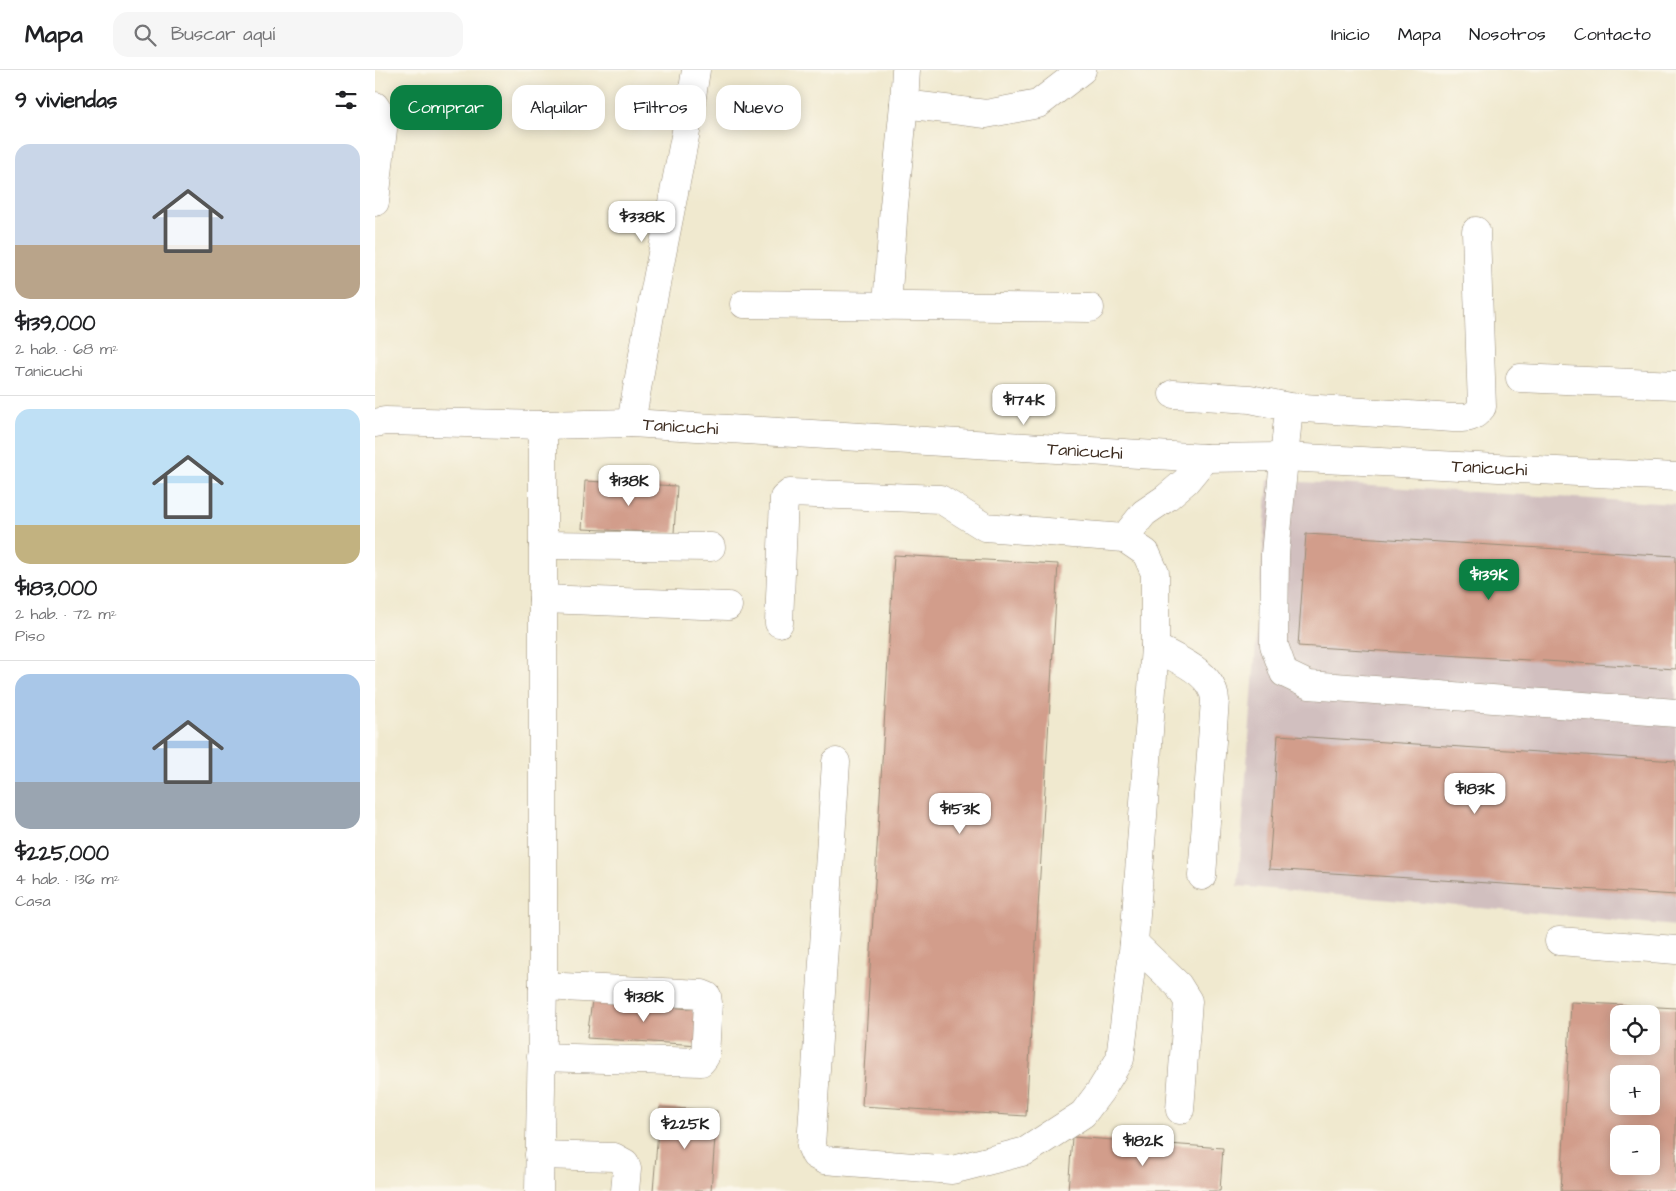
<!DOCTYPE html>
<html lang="es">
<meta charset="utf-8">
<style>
body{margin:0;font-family:"Architects Daughter",sans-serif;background:#f6f6f6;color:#202124;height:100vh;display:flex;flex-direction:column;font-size:19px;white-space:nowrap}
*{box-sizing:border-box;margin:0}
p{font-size:16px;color:#757577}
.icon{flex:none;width:28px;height:28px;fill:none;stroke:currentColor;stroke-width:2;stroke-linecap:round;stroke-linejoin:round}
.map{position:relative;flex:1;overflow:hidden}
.sheet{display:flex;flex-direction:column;background:#fff;width:375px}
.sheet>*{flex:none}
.banner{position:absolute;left:15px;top:15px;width:475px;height:45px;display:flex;gap:10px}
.fabs{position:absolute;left:1235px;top:935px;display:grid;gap:10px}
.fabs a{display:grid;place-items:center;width:50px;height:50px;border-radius:10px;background:#fff;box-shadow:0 2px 12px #0003;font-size:25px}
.price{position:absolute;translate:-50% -42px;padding:0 11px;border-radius:10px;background:#fff;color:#222;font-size:16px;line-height:32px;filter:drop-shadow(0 1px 2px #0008)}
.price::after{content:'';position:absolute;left:50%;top:30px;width:15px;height:11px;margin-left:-8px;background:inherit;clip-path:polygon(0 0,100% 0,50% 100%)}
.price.current{background:#0b8043;color:#fff}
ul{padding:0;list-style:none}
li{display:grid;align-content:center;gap:10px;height:265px;padding:0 15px}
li+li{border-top:1px solid #e0e0e0}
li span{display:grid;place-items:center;height:155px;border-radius:15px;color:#555}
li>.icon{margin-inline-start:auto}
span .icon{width:90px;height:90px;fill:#fffc;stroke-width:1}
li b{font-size:21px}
h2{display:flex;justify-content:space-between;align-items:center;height:60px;padding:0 15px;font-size:21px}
.pill{padding:0 18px;border-radius:15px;background:#fff;box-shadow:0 2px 12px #0003;font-size:18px;line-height:45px}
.pill.current{background:#0b8043;color:#fff}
header{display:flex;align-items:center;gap:30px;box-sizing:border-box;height:70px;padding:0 25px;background:#fff;border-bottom:1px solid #e0e0e0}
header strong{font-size:24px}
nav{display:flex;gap:28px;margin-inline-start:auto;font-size:18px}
.search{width:350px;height:45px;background:#f6f6f6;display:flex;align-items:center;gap:12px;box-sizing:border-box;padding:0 18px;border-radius:15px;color:#757577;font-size:19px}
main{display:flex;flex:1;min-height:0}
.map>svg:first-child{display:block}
.industrial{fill:#d1bfbf}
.building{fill:#d29d8b;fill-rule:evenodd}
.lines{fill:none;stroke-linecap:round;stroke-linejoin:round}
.minor-casing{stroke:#968a76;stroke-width:29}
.minor{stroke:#fff;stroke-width:28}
.labels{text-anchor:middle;stroke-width:4;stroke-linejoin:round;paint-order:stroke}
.street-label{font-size:18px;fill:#3b2a1e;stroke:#fbf7ec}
</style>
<header>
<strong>Mapa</strong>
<div class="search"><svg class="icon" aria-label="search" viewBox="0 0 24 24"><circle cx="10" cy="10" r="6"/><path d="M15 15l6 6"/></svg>Buscar aquí</div>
<nav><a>Inicio</a><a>Mapa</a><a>Nosotros</a><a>Contacto</a></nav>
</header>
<main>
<section class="sheet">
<h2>9 viviendas<svg class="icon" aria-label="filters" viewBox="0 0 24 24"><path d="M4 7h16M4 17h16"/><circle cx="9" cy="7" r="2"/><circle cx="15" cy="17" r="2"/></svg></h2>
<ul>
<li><span style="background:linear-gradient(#c9d6e8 65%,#b9a48a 0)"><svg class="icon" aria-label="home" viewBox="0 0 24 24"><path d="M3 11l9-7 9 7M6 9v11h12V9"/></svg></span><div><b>$139,000</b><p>2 hab. · 68 m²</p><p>Tanicuchi</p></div></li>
<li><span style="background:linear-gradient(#bfe0f5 75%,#c2b280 0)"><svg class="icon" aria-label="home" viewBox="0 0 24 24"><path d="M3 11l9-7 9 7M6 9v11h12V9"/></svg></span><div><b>$183,000</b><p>2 hab. · 72 m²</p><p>Piso</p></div></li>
<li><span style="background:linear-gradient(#a9c7e8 70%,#9aa5b1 0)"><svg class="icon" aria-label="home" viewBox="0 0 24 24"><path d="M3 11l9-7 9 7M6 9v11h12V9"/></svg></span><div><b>$225,000</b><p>4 hab. · 136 m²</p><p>Casa</p></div></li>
</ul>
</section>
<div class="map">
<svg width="1301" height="1121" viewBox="0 0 1301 1121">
<rect width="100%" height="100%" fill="#fbf7ec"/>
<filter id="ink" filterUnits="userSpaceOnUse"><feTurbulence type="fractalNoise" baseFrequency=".02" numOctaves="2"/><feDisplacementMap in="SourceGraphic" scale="10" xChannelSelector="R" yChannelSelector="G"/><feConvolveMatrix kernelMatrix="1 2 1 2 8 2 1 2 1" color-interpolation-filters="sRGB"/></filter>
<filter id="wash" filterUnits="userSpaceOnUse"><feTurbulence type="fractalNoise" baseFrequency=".0096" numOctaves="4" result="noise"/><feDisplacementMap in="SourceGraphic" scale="20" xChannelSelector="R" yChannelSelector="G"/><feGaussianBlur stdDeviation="1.12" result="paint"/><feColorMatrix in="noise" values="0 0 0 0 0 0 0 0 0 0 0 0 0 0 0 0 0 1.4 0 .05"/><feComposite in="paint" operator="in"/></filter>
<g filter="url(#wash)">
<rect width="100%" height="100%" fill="#f0e9cf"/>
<!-- industrial -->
<path class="industrial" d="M 893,410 L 1301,434 L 1301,856 L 863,816 Z"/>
<g id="blocks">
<!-- building -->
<path class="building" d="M 210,411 L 302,416 L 299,463 L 207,459 Z
M 931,464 L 1301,486 L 1301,599 L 923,576 Z
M 519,485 L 683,494 L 651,1046 L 487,1036 Z
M 903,665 L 1301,691 L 1301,825 L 894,799 Z
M 217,930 L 326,940 L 324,975 L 212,968 Z
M 1196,932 L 1301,938 L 1301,1121 L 1186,1121 ZM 1244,944 L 1276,944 L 1276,976 L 1244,976 ZM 1244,1004 L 1276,1004 L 1276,1036 L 1244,1036 ZM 1244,1064 L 1276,1064 L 1276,1096 L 1244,1096 Z
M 285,1037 L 342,1041 L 336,1121 L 278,1121 Z
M 697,1067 L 848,1078 L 845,1121 L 693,1121 Z"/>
</g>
</g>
<g filter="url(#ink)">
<use href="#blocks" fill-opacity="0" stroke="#968a76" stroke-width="1"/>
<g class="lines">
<defs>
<g id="minor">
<path d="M 529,34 L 611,44 L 663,34 L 707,0"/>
<path d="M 0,36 L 9,50 L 0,132"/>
<path d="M 369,234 L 715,238"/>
<path d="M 512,236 L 519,136 L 529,34 L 531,0"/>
<path d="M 1145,308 L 1301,315"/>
<path d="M 798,324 L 875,329 L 914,337 L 900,484 L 899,575 L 909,603 L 934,615 L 1301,643"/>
<path d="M 914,337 L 1078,348 C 1092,348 1098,349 1107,337 L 1101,161"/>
<path id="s1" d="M 0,353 L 10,351 L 168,355 L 256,353 L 830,388 L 909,387 L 1301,407"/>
<path d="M 256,353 L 275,245 L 314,46 L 321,0"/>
<path d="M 749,468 L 769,443 L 791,428 L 811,411 L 830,388"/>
<path d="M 168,475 L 336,477"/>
<path d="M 168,529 L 353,536"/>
<path d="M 404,553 L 409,428 L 415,423 L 565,429 L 610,457 L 749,468 L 771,483 L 780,503 L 780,577 L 759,873 L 745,989 L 726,1020 L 708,1044 L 651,1081 L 577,1100 L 449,1090 L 440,1085 L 436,1076 L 461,692"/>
<path d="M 780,577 C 802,590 838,602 840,630 L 827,806"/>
<path d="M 1184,871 L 1301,880"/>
<path d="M 759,873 L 803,915 L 813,931 L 805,1040"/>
<path d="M 166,987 L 326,992 L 330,987 L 333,933 L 332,926 L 327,924 L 168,916"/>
<path d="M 164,1085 L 239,1087 L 250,1093 L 252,1099 L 250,1121"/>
<path d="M 164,1121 L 168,916 L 168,355"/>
</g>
</defs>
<!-- minor casing -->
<use href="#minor" class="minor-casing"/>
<!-- minor -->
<use href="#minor" class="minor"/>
</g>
</g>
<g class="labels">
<!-- street labels -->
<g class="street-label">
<text dy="6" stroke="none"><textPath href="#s1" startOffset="306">Tanicuchi</textPath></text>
<text dy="6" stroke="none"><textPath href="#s1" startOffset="711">Tanicuchi</textPath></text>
<text dy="6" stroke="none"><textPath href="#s1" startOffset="1116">Tanicuchi</textPath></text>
</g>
</g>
</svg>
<div class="fabs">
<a><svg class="icon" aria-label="locate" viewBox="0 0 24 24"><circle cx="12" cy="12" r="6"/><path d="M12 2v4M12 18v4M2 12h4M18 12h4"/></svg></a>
<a>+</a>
<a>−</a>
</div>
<b class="price" style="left:267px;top:173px">$338K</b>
<b class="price" style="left:649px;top:356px">$174K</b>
<b class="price" style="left:254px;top:437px">$138K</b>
<b class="price current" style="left:1114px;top:531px">$139K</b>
<b class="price" style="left:1100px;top:745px">$183K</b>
<b class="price" style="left:585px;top:765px">$153K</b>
<b class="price" style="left:269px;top:953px">$138K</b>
<b class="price" style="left:310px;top:1080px">$225K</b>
<b class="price" style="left:768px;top:1097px">$182K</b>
<div class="banner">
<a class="pill current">Comprar</a>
<a class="pill">Alquilar</a>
<a class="pill">Filtros</a>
<a class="pill">Nuevo</a>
</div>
</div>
</main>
